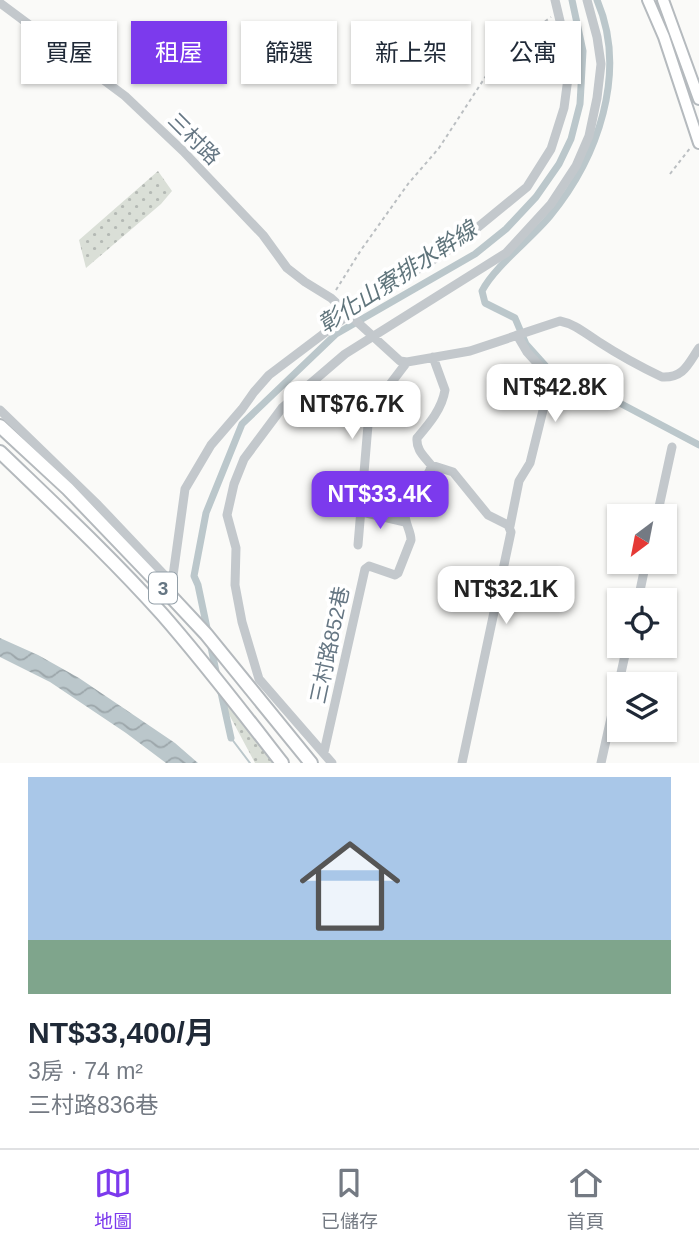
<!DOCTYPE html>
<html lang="zh-TW">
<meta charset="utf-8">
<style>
body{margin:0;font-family:Helvetica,"Noto Sans TC",sans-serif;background:#f2f2f3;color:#1f2937;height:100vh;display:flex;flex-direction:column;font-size:26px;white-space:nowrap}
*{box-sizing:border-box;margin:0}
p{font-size:23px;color:#747a83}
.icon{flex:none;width:38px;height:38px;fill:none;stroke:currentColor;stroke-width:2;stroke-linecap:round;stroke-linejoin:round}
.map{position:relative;height:763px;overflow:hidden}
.details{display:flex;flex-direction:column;background:#fff;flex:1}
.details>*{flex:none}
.hud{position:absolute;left:21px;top:21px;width:658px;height:63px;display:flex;gap:14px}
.needle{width:46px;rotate:212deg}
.buttons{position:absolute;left:607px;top:504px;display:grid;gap:14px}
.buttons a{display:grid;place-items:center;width:70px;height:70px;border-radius:0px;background:#fff;box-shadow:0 2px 5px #0004;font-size:35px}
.price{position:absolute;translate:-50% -60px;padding:0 16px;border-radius:14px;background:#fff;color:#222;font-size:23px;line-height:46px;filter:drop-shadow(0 2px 4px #0008)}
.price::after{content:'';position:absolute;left:50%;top:42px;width:21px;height:16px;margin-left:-10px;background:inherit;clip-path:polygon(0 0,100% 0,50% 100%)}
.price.active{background:#7c3aed;color:#fff}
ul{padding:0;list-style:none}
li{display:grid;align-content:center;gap:14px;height:371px;padding:0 28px}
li+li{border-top:2px solid #e0e1e3}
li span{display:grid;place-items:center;height:217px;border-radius:0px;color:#555}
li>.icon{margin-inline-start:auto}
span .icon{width:126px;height:126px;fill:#fffc;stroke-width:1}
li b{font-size:30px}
.tag{padding:0 24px;border-radius:0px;background:#fff;box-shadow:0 2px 5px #0004;font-size:24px;line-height:63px}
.tag.active{background:#7c3aed;color:#fff}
.dock{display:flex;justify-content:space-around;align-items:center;height:98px;border-top:2px solid #e0e1e3;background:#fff;font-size:19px;color:#747a83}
.dock a{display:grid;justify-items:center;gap:4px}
.dock .active{color:#7c3aed}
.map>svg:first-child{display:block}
.grass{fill:url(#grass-dots)}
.water{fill:url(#water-waves)}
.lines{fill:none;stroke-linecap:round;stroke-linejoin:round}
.stream{stroke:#bbc7cb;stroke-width:2}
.canal{stroke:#bbc7cb;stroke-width:7}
.major-casing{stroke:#b5babe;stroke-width:14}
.highway-casing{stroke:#b4b9bd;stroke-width:16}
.path{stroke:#bbbfc2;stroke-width:2;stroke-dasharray:3.5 3.5;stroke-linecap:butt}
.minor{stroke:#c3c8cc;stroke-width:9}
.major{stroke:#fff;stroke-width:10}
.highway{stroke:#fff;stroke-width:12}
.labels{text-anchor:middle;stroke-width:7;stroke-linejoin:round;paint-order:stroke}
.shield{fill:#fff;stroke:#939fa8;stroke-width:2}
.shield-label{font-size:19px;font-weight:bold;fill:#657683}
.street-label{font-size:21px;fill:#657683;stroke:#fff}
.water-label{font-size:23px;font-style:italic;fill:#60757c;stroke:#fff}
</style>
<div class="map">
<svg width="699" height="763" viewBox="0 0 699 763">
<defs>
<pattern id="grass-dots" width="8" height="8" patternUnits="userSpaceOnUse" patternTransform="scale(1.75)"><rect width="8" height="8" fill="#dadfd7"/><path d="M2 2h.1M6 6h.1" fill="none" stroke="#b4b9b4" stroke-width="1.8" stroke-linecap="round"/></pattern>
<pattern id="water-waves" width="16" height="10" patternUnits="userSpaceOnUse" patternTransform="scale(1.75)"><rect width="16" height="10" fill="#bbc7cb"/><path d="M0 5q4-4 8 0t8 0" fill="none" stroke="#9ca6aa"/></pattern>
</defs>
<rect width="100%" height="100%" fill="#fafaf8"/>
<!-- grass -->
<path class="grass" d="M 158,171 L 172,191 L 161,204 L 86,268 L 79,240 Z
M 211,671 L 286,763 L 255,763 L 217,692 Z"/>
<!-- water -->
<path class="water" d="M 0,638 L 38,655 L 79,678 L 175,743 L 198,763 L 166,763 L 126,733 L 50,682 L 0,657 Z"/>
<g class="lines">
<!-- stream -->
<path class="stream" d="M 231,738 L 250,763"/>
<!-- canal -->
<path class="canal" d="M 597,0 C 628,72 598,158 550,216 C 531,239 495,266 482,291 L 485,303 L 515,318 L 526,344 L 552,373 L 578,381 L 699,445
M 217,676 L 198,585 L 194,576 L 206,513 L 242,424 L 336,334 L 475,254 L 506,229 L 536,197 L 559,164 L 571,139 L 580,104 L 583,51 L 572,0
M 220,688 L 231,738"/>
<defs>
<path id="major" d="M 648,0 L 664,37 L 699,143
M 663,0 L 699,99"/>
<path id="highway" d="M 0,426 L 68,489 L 163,588 L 206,634 L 311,763
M 0,452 C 55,505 111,557 162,614 C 204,662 243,713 282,763"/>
</defs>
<!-- major casing -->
<use href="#major" class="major-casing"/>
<!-- highway casing -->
<use href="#highway" class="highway-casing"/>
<!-- path -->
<path class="path" d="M 670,174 L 691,147
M 336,290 L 361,250 L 408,184 L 439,148 L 499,56 L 551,17"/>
<!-- minor -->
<path class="minor" d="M 0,3 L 125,96 L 183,151 L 263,235 L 287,268 L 305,282 L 331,298 L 400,361 L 407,362 L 470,351 L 560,321 C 575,324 586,334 599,342 C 619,355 641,367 662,377 C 684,378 688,364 699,348
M 0,410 L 98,505 L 172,583
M 431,465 L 453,472 L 488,515 L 508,525 L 511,532 L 462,763
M 362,512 L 405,522
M 657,516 L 672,447
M 510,526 L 519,481 L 530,463 L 550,382 L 547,374 L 527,352 L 517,335
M 358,545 L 369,413 L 372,408 L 407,362
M 172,583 L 185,489 L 211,445 L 242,409 L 254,392 L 269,375 L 363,304 L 455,246 L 527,187 L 551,149 L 564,108 L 570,63 L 555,0
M 638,600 L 646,562
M 324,752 L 365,569 L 369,566 L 395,575 L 398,573 L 411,540 C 411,531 405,524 405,514 L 430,470 L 431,465 C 424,456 416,450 417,438 C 429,424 442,409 445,390 L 433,357
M 332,763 L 259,679 L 242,622 L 235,585 L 236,548 L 227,515 L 234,484 L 244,459 L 282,408 L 345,354 L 506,253 L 551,204 L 576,166 L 589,136 L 597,98 L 601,64 L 597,37 L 587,0
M 601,763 L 627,646"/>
<!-- major -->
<use href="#major" class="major"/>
<!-- highway -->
<use href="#highway" class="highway"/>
</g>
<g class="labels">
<!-- shield labels -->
<rect class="shield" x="149" y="572.5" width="28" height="31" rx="5"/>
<g class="shield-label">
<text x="163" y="595">3</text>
</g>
<!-- street labels -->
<g class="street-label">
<text transform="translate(194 139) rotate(45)" y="7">三村路</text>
<text transform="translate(330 645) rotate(-78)" y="7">三村路852巷</text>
</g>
<!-- water labels -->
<g class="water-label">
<text transform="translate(397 277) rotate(-33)" y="8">彰化山寮排水幹線</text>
</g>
</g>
</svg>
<div class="buttons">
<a><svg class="needle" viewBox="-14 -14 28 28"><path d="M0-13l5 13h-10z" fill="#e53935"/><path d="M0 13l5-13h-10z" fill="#747a83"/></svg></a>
<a><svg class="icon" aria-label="locate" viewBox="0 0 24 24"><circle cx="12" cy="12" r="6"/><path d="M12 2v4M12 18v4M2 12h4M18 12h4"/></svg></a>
<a><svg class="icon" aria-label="layers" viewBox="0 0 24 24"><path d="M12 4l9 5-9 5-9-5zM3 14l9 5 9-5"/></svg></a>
</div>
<b class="price" style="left:555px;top:424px">NT$42.8K</b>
<b class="price" style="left:352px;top:441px">NT$76.7K</b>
<b class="price active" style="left:380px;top:531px">NT$33.4K</b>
<b class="price" style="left:506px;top:626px">NT$32.1K</b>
<div class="hud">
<a class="tag">買屋</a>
<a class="tag active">租屋</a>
<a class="tag">篩選</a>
<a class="tag">新上架</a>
<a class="tag">公寓</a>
</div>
</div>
<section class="details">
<ul>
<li><span style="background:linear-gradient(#a9c7e8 75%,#7fa58c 0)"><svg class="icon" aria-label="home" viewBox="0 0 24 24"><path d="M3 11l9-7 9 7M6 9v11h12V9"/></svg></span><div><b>NT$33,400/月</b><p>3房 · 74 m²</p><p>三村路836巷</p></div></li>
</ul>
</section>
<nav class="dock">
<a class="active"><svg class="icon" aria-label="map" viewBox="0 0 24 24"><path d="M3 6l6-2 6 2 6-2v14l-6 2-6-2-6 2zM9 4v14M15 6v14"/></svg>地圖</a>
<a><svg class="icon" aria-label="saved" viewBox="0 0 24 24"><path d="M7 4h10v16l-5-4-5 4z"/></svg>已儲存</a>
<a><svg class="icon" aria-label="home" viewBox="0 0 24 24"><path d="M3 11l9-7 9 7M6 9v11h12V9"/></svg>首頁</a>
</nav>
